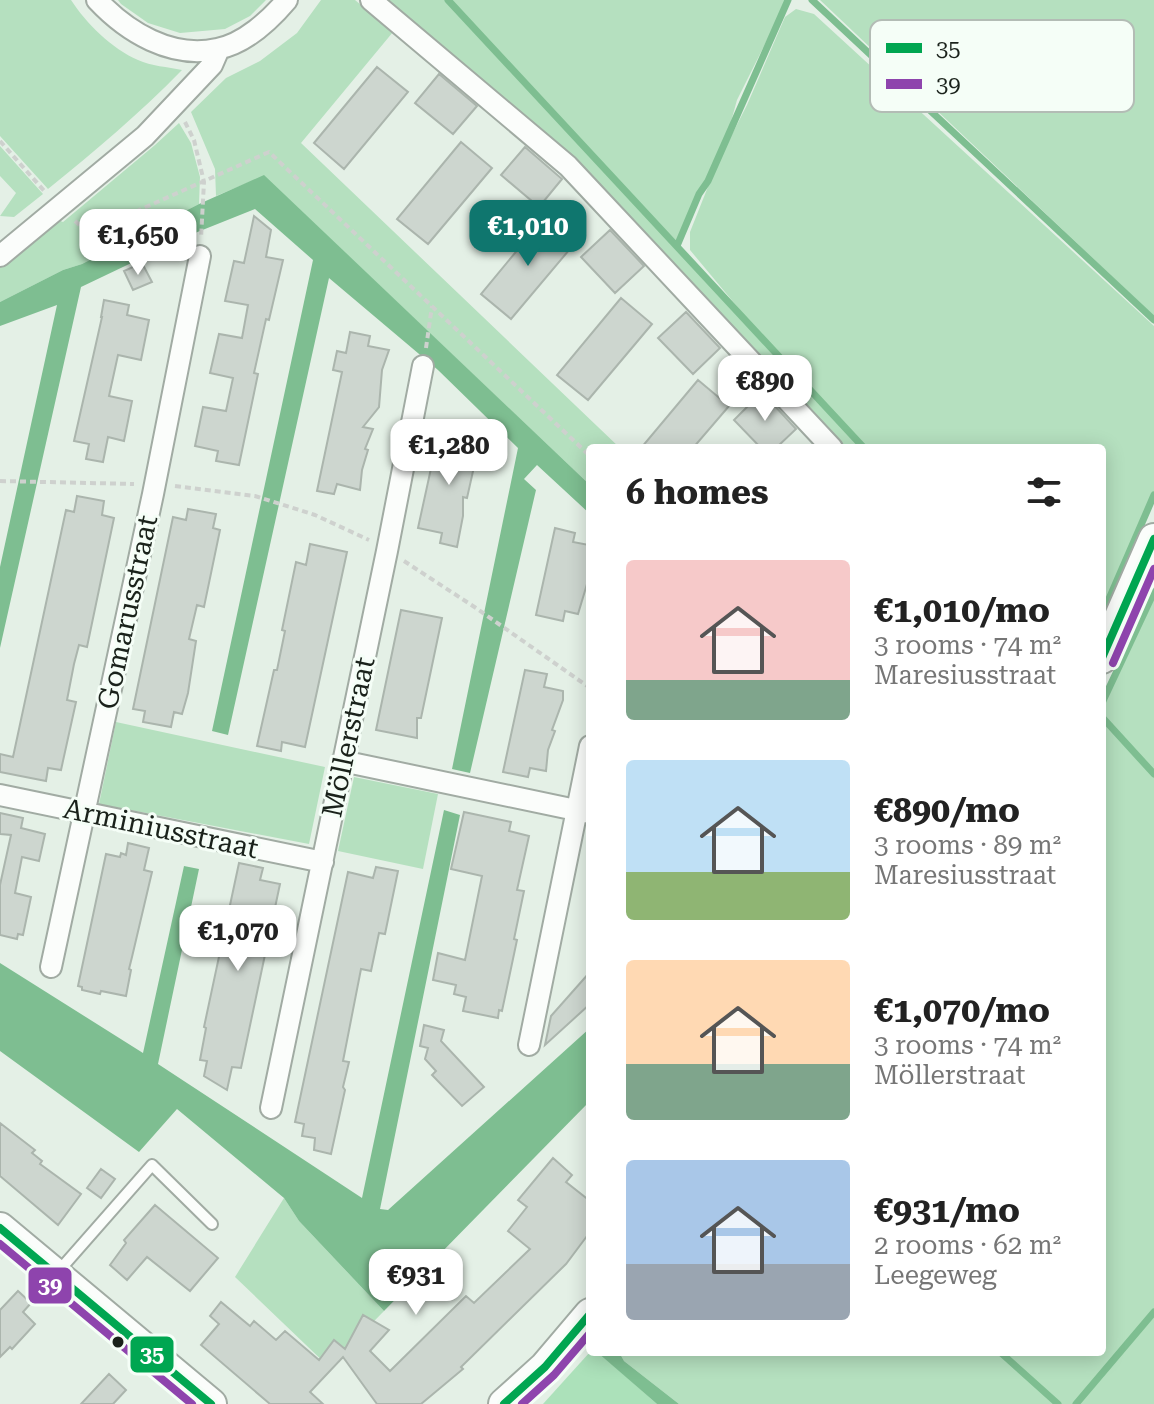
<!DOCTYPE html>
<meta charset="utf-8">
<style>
body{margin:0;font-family:"Roboto Serif",serif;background:#f6f6f6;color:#222;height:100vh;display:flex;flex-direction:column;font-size:30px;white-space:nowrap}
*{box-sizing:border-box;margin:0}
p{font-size:26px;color:#767676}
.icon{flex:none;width:44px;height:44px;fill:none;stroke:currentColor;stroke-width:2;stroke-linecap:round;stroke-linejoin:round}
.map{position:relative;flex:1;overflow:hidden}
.drawer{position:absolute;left:586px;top:444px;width:520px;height:912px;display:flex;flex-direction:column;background:#fff;border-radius:8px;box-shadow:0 4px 20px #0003}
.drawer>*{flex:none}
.price{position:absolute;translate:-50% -68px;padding:0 18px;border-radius:16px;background:#fff;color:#222;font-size:26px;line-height:52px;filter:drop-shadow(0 2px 4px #0008)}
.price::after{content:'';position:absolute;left:50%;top:48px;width:24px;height:18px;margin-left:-12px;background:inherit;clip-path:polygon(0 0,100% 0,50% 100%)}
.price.current{background:#0f766e;color:#fff}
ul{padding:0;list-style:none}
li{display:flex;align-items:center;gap:24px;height:200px;padding:0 40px}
li span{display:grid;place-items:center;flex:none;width:224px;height:160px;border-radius:8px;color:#555}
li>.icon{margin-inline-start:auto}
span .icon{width:96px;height:96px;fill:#fffc;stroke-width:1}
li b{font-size:34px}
h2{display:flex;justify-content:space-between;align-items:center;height:96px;padding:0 40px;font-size:34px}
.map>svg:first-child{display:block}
.green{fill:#b5e0bf}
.forest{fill:#ace1ba}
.water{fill:#7ebe91}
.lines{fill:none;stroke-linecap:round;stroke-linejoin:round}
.stream{stroke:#7ebe91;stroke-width:7}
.building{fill:#cdd6cf;stroke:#abb5ad;stroke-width:2}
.lane-casing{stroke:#a1aba3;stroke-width:14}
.street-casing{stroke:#a1aba3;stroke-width:24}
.secondary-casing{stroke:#a1aba3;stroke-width:34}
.path{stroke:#ced1ce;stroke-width:4;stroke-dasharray:6 4;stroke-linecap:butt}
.lane{stroke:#fbfdfb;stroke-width:10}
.street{stroke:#fbfdfb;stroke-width:20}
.secondary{stroke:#fbfdfb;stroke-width:30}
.bus-1-casing{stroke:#f5fef7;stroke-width:14}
.bus-2-casing{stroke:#f5fef7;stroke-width:14}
.bus-1{stroke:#00a651;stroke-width:8}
.bus-2{stroke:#8e44ad;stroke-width:8}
.bus-dot{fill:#1a221b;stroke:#f5fef7;stroke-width:3}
.labels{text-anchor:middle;stroke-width:6;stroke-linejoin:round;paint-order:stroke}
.street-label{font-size:28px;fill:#1a221b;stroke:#f5fef7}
.key{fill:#f5fef7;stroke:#b3bcb5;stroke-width:2}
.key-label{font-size:22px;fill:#1a221b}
.line-badge{stroke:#f5fef7;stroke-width:3}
.badge-label{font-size:22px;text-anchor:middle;font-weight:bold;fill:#fff}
</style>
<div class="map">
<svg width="1154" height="1404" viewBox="0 0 1154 1404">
<rect width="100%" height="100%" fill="#e4f0e6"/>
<!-- green -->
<path class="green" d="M 0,0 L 71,0 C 86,23 112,49 138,60 C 151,66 168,67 182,70 C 140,113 95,151 48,189 L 0,136 Z
M 118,0 L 266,0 L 250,16 L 225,29 L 180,33 L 148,23 L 121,4 Z
M 321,0 L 355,0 L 393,32 L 301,143 L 620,448 L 590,448 L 590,485 L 264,176 L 216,196 L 215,169 L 191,112 L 226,78 L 260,61 L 297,33 Z
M 388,0 L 787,0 L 737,100 L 725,143 L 708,181 L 699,194 L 679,245 L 740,310 L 690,250 L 690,232 L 717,164 L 747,105 L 785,17 L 796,9 L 814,14 L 1154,326 L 1154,496 L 1102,615 L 1102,448 L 841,448 L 579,164 Z
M 820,0 L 1154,0 L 1154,316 Z
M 179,123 L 191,143 L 200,177 L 199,204 L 82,264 L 63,270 L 0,302 L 0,268 L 58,220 L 63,222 L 155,145 Z
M 0,146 L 43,194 L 14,217 L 0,216 L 16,193 L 0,176 Z
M 1154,587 L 1154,1404 L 679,1404 L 624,1361 L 619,1352 L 1102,1352 L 1102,699 Z
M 116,722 L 325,767 L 309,844 L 99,804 Z
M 354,777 L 438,794 L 423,869 L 338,851 Z
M 284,1198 L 299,1221 L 384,1311 L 329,1367 L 235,1277 Z"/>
<!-- forest -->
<path class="forest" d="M 590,1352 L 598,1352 L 657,1404 L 543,1404 Z"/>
<!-- water -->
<path class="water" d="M 264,175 L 590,485 L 590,514 L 537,465 L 524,479 L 536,490 L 470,773 L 452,769 L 518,448 L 438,370 L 329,278 L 228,735 L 212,731 L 313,260 L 255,209 L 190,235 L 81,287 L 0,648 L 0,567 L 57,305 L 0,326 L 0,302 L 63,270 L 82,264 L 199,204 Z
M 444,810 L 460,815 L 380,1209 L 388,1210 L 590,1028 L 590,1101 L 384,1311 L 299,1221 L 284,1198 L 177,1109 L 139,1152 L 0,1051 L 0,963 L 143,1053 L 184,866 L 199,869 L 158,1064 L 362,1198 Z
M 597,1352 L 619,1352 L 624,1361 L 679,1404 L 657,1404 Z"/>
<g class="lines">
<!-- stream -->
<path class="stream" d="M 448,0 L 864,448
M 812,0 L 1154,320
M 677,246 L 699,194 L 708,181 L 788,0
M 1102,615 L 1154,495
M 1102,703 L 1154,592
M 1102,717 L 1154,774
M 1000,1352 L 1058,1404
M 1076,1404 L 1154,1312"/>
</g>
<!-- building -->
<path class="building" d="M 377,67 L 408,92 L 344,169 L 314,143 Z
M 439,74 L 477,106 L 453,134 L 415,103 Z
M 461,142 L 492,168 L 428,244 L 397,219 Z
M 525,147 L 562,179 L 539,207 L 501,175 Z
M 254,216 L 271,230 L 266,257 L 283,260 L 269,320 L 266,319 L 254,373 L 258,374 L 239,465 L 216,461 L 218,451 L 195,446 L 203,407 L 226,411 L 233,378 L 210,373 L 219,334 L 242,338 L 248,305 L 225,301 L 234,261 L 244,263 Z
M 544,218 L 575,243 L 511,319 L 481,294 Z
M 610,230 L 644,266 L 615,293 L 581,257 Z
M 142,263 L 152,282 L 133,290 L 124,271 Z
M 621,298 L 652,324 L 588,400 L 557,375 Z
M 104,300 L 129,305 L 127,315 L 149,320 L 141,360 L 118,355 L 109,396 L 132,401 L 124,441 L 108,437 L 103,462 L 86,459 L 89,444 L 74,441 L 102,317 L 101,317 Z
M 686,312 L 720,348 L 693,374 L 658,338 Z
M 350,332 L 370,336 L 368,346 L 389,350 L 382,370 L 379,407 L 363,427 L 373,429 L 365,449 L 368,450 L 362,470 L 360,490 L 337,484 L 334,494 L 317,491 L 342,372 L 333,370 L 337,351 L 346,353 Z
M 698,380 L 729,406 L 693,448 L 641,448 Z
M 762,392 L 796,429 L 776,448 L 761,448 L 734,420 Z
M 444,432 L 480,440 L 467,498 L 463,497 L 463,516 L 457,547 L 440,543 L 442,533 L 418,528 L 437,441 L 442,442 Z
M 77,496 L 104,501 L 102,515 L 114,518 L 87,647 L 79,645 L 74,664 L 67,700 L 76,702 L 61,770 L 48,768 L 46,781 L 0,772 L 0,754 L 13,757 L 66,510 L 74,512 Z
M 188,509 L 216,514 L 213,528 L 220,530 L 204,607 L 197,605 L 189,639 L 196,641 L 188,693 L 182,714 L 174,712 L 171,727 L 143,722 L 145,711 L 133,709 L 173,517 L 186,520 Z
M 555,528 L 575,533 L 573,542 L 589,545 L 590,574 L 578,614 L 565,611 L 563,621 L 536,615 Z
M 310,544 L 347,552 L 305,747 L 282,742 L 281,751 L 257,746 L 274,670 L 277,670 L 285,631 L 282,630 L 296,562 L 306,565 Z
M 401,610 L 442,618 L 421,718 L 417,718 L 417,738 L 376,730 Z
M 525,670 L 547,674 L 544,687 L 563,691 L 563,700 L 552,730 L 555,731 L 548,750 L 546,771 L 530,768 L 528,777 L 503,772 Z
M 464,812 L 511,822 L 509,831 L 529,836 L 517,890 L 524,891 L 514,939 L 517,940 L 502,1011 L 499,1010 L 498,1018 L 463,1011 L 466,997 L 454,994 L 456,985 L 433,980 L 438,953 L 465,960 L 482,876 L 451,869 Z
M 0,813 L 23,818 L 21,828 L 45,834 L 39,861 L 22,857 L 15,893 L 31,897 L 23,935 L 18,934 L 17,939 L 0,935 L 0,885 L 11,835 L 0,834 Z
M 128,843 L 149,848 L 144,870 L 152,872 L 132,957 L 129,969 L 131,970 L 126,996 L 101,991 L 100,994 L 82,990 L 82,987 L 78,986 L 106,854 L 120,857 L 121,853 L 126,855 Z
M 239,863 L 263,868 L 260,880 L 280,884 L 241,1068 L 232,1067 L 227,1090 L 204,1076 L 207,1061 L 200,1060 L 206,1028 L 204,1027 Z
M 376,867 L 398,871 L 385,934 L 379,933 L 371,971 L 361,969 L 343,1061 L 349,1062 L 343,1087 L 345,1090 L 331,1154 L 314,1150 L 315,1138 L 302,1136 L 304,1124 L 295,1122 L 348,872 L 373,878 Z
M 590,972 L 590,1004 L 545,1045 L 551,1016 Z
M 424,1025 L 444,1030 L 441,1041 L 484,1087 L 462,1106 L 432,1075 L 436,1071 L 425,1059 L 428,1048 L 420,1046 Z
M 0,1123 L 35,1150 L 32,1153 L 42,1161 L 40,1164 L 81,1194 L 58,1225 L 0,1176 Z
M 553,1158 L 572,1175 L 566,1182 L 590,1201 L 590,1232 L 566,1264 L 461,1367 L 463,1369 L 421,1404 L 377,1404 L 343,1357 L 310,1392 L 323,1404 L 270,1404 L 201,1345 L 219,1324 L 210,1316 L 221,1302 L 250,1326 L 254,1321 L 276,1340 L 285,1331 L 319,1360 L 334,1340 L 345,1349 L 363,1315 L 389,1330 L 370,1351 L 390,1371 L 466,1296 L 474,1303 L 530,1249 L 508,1231 L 527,1207 L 518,1200 Z
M 101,1169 L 115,1179 L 101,1198 L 87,1188 Z
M 155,1205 L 218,1258 L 190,1291 L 147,1257 L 127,1280 L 110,1265 L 126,1243 L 124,1240 Z
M 18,1291 L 31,1303 L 23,1312 L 35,1324 L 12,1349 L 10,1347 L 0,1357 L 0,1310 Z
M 109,1374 L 126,1390 L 113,1404 L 81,1404 Z"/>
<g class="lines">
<defs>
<path id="lane" d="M 57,1273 L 152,1165 L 212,1224"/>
<path id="street" d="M 97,0 C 127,32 171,59 217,49 C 244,44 270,20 287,0
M 371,0 L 568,166 L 832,448
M 0,256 L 145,136 L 212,65 L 219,49
M 342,761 L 590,813
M 0,795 L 323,862
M 51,967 L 153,494 L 200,256
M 529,1045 L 590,746
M 271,1108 L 387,551 L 423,366"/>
<path id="secondary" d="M 1102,658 L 1154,539
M 0,1228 L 211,1404
M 504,1404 L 545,1367 L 590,1314"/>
</defs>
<!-- lane casing -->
<use href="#lane" class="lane-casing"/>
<!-- street casing -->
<use href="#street" class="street-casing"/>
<!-- secondary casing -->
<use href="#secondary" class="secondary-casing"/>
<!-- path -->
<path class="path" d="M 185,122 L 194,140 L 204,182 L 201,238
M 0,141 L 46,193
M 75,221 L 88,233 L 269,152 L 590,456
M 426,348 L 432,306
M 0,481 L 134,484
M 175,486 L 255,496 L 315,515 L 369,540
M 404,561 L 476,608 L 590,688"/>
<!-- lane -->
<use href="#lane" class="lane"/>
<!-- street -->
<use href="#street" class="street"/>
<!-- secondary -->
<use href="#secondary" class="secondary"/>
<defs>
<path id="bus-1" d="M 1102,658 L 1154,539
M 0,1228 L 211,1404
M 504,1404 L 545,1367 L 590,1314"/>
<path id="bus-2" d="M 1113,663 L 1154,569
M 0,1244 L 192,1404
M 522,1404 L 554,1375 L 590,1333"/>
</defs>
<!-- bus-1 casing -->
<use href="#bus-1" class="bus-1-casing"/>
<!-- bus-2 casing -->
<use href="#bus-2" class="bus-2-casing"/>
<!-- bus-1 -->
<use href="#bus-1" class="bus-1"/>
<!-- bus-2 -->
<use href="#bus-2" class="bus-2"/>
</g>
<!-- markers -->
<circle class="bus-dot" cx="118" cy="1342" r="7"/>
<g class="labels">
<!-- street labels -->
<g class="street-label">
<text transform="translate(127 612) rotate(-78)" y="10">Gomarusstraat</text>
<text transform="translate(348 737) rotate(-78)" y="10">Möllerstraat</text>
<text transform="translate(161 828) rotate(12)" y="10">Arminiusstraat</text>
</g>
</g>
<!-- legend -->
<rect x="870" y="20" width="264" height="92" rx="12" class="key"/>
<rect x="886" y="43" width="36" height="10" fill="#00a651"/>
<rect x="886" y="79" width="36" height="10" fill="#8e44ad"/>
<g class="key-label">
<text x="936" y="56">35</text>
<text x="936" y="92">39</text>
</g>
<g class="line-badge">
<rect x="27" y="1266" width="46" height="39" rx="8" fill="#8e44ad"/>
<rect x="129" y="1335" width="46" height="39" rx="8" fill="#00a651"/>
</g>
<g class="badge-label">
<text x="50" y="1293">39</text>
<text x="152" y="1362">35</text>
</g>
</svg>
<b class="price current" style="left:528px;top:268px">€1,010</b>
<b class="price" style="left:138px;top:277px">€1,650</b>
<b class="price" style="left:765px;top:423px">€890</b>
<b class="price" style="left:449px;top:487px">€1,280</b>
<b class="price" style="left:238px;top:973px">€1,070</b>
<b class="price" style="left:416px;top:1317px">€931</b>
<section class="drawer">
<h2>6 homes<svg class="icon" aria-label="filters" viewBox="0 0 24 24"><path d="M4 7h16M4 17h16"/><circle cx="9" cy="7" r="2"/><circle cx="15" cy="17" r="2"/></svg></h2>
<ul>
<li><span style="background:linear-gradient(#f6c9c9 75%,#7fa58c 0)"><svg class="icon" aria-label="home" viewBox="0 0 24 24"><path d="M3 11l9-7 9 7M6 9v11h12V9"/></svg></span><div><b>€1,010/mo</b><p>3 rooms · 74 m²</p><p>Maresiusstraat</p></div></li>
<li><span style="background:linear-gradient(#bfe0f5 70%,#8fb573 0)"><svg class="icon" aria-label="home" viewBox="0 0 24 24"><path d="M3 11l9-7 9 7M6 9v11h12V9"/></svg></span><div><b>€890/mo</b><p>3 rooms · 89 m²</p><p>Maresiusstraat</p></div></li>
<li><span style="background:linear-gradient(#ffd9b3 65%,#7fa58c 0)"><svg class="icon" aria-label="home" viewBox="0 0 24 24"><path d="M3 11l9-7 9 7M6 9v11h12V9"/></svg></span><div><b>€1,070/mo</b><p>3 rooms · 74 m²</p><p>Möllerstraat</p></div></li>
<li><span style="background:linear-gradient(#a9c7e8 65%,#9aa5b1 0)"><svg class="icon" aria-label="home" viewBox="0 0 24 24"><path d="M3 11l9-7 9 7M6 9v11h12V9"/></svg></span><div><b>€931/mo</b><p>2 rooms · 62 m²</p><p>Leegeweg</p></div></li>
</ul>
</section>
</div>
